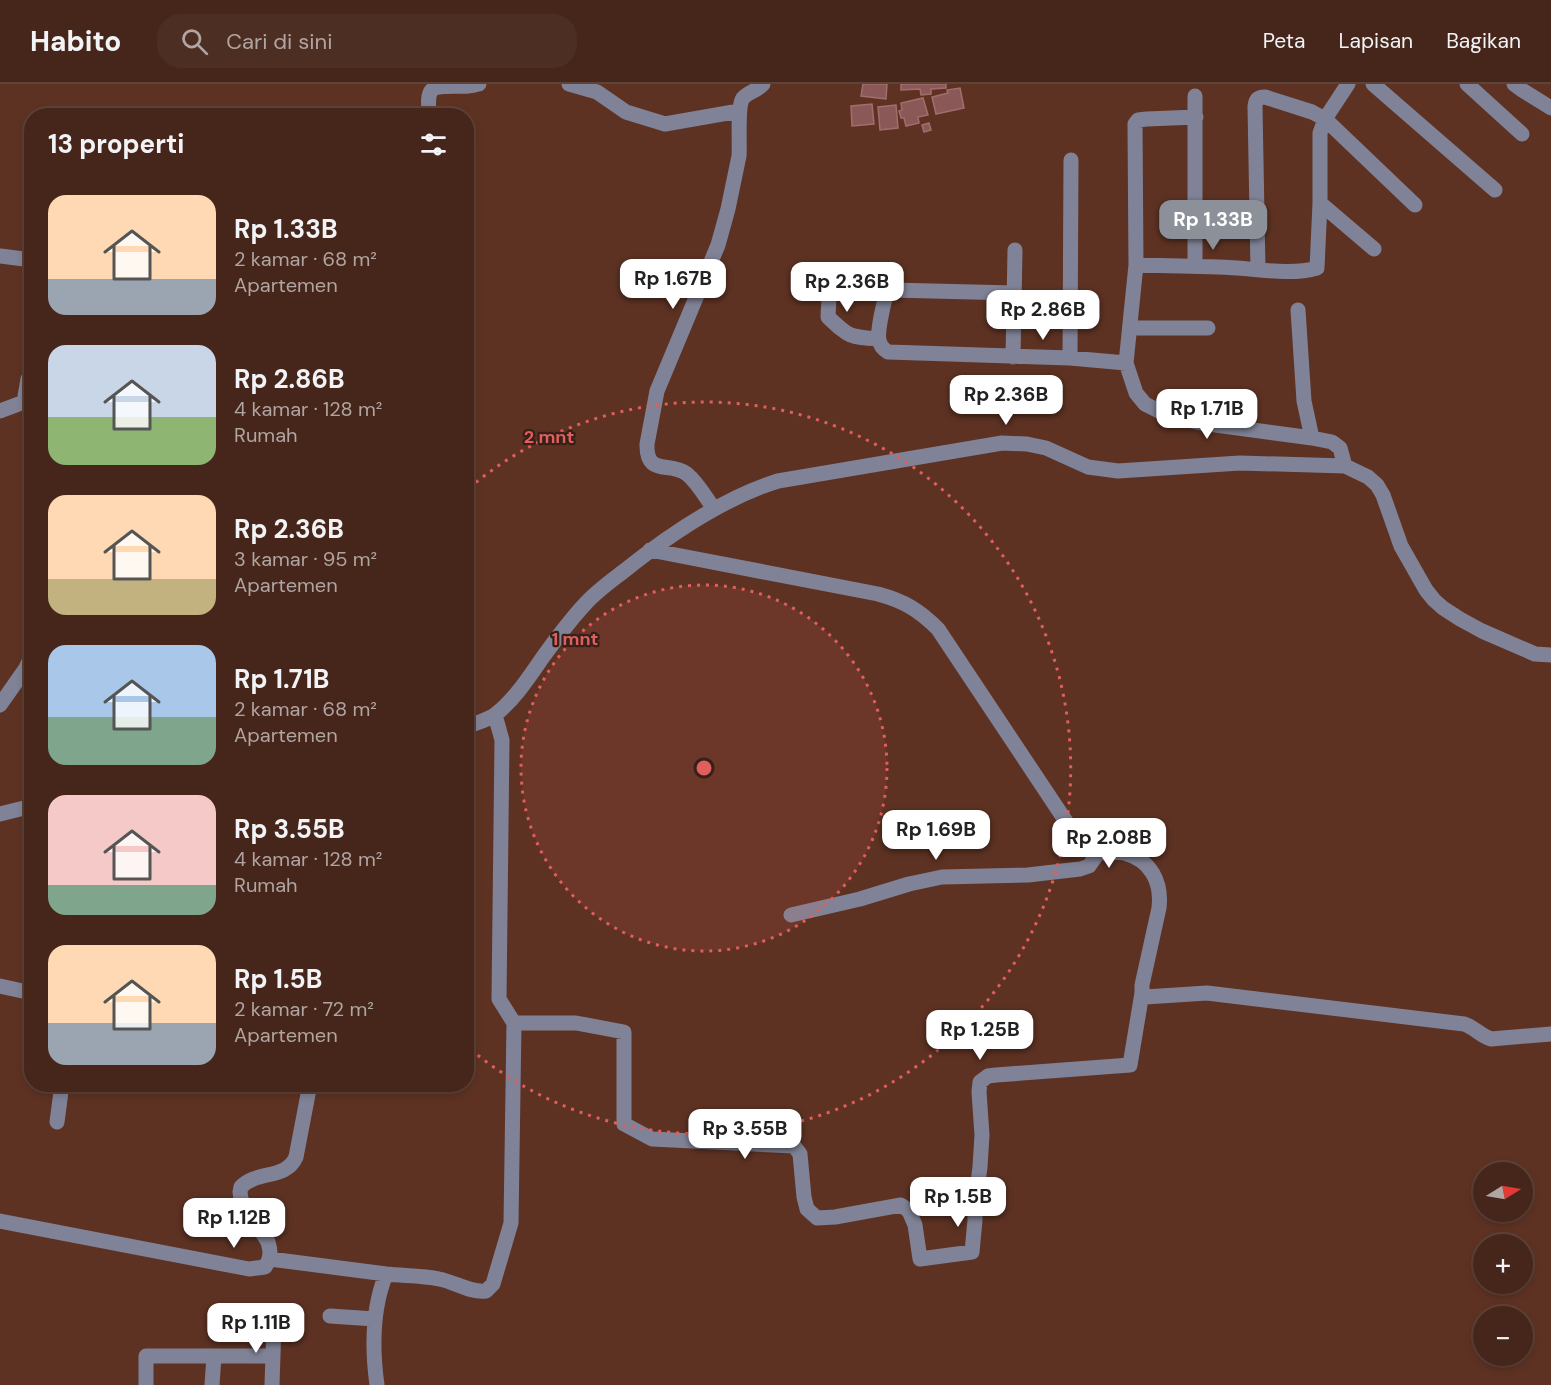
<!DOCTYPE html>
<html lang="id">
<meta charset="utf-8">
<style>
body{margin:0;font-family:"DM Sans",sans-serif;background:#4d2e23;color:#f1f3f6;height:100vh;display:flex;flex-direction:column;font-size:22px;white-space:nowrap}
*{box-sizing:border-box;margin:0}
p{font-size:20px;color:#b0a5a2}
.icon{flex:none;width:33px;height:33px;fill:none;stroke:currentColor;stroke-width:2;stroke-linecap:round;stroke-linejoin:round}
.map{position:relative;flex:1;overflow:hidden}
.sheet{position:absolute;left:24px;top:24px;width:450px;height:984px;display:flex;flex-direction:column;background:#46261a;border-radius:24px;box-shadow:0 3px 9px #0003,0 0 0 2px #5e4339}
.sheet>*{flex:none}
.needle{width:39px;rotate:79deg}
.tools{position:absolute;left:1473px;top:1078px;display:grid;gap:12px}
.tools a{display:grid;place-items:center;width:60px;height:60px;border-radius:50%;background:#46261a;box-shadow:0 3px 9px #0003,0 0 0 2px #5e4339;font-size:30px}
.price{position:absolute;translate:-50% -51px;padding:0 14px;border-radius:12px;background:#fff;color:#222;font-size:20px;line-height:39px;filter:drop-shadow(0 2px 3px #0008)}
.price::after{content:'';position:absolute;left:50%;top:36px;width:18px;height:14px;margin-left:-9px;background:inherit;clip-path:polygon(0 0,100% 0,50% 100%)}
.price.selected{background:#8c9099;color:#fff}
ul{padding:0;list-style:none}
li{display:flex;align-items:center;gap:18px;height:150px;padding:0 24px}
li span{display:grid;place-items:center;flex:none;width:168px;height:120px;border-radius:18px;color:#555}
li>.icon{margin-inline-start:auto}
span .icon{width:72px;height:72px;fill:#fffc;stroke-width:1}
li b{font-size:26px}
h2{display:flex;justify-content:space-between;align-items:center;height:72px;padding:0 24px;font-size:26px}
header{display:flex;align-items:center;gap:36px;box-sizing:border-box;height:84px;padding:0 30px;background:#46261a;border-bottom:2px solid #5e4339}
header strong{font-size:28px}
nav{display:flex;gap:33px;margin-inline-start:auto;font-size:21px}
.search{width:420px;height:54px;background:#4d2e23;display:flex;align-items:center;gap:15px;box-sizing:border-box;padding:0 21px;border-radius:24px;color:#b0a5a2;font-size:22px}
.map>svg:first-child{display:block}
.building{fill:#8b5858;stroke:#a26d6c;stroke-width:1.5}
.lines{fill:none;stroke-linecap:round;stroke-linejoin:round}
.minor{stroke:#808397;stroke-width:15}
.ring{fill:none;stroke:#e05e5b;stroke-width:3;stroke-dasharray:3 6}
.centre{fill:#e05e5b;stroke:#352119;stroke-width:3}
.ring-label{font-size:18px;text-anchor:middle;font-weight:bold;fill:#e05e5b;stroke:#352119;stroke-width:4.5;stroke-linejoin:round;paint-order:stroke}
</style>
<header>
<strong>Habito</strong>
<div class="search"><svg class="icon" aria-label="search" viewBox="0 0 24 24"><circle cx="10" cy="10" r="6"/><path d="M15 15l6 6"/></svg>Cari di sini</div>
<nav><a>Peta</a><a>Lapisan</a><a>Bagikan</a></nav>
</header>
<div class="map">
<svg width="1551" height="1301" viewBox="0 0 1551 1301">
<rect width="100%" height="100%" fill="#5d3223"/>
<!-- building -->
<path class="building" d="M 863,0 L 887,0 L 886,15 L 861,12 Z
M 901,0 L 946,0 L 946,4 L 931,5 L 931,10 L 921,11 L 920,5 L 901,6 Z
M 960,4 L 964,24 L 936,30 L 932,13 L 948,9 L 947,6 Z
M 923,14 L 928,31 L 918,33 L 919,39 L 906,42 L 904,34 L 901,34 L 899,27 L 902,26 L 901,19 Z
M 872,20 L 874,40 L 852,42 L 851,22 Z
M 896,21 L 898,44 L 880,46 L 878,23 Z
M 929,39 L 931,46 L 924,48 L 922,41 Z"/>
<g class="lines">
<!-- minor -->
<path class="minor" d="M 569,0 L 597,8 L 626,28 L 665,40 L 739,27
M 1348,0 L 1325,35 L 1415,121
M 1373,0 L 1495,106
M 1467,0 L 1522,50
M 1514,0 L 1522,6 L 1551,24
M 1195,12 L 1195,182
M 429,32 C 429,24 427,13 431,7 C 436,0 460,3 469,2 C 471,2 478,0 479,0
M 1320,119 L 1374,165
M 0,172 L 32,176
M 1136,181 C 1170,182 1204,182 1238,184 C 1263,186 1293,191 1317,184 L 1320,119 L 1320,49 L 1325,35 L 1312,28 L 1265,13 C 1258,13 1256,15 1255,22 L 1258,186
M 830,193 L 828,233 C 849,253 849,253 879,255
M 1014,209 L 891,206 L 888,207 C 884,215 877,248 879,256 C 880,262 883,265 888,268 L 1070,274 L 1126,279 L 1136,181 L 1135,40 L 1138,36 L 1147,35 L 1196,33
M 1298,226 L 1304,317 L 1312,354
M 1130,244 L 1208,244
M 1013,273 L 1015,166
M 1070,274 L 1071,76
M 1126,279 L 1136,309 L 1145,320 L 1167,331 L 1201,339 L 1312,354 L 1332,358 L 1340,364 L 1345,382
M 0,327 L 24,318 L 28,295 L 32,288
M 714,425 C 706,414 698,399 687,390 C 670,377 646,393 647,360 L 657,307 L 718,161 L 728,125 L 739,72 C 740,59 737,22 743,14 C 748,8 757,7 763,0
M 650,466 L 878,510 C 904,517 919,526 938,545 L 1077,754 C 1082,760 1088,766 1096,768 C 1105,771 1115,767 1124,769 C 1151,776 1162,798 1159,824 L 1142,901 L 1142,909 L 1145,913 L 1207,909 L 1464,940 C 1474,943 1481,952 1491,955 L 1551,950
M 0,621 L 26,584 L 32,570
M 466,643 C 476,639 488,636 496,630 C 515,615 529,593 543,573 C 556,555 570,536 586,519 C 597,507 611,497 624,487 C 669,451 723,414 778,397 L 1002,359 L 1027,360 L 1046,364 L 1088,383 L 1118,387 L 1240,379 L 1345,382 L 1368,393 L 1377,401 L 1383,411 L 1401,462 L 1426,506 L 1434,516 L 1443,524 L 1460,535 L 1482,547 L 1535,570 L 1551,571
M 0,730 L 32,722
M 791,831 L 860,815 L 909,800 L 942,793 L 1028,791 L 1080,785 L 1089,782 L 1098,769
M 0,902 L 32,909
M 514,939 L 576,939 L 624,948 L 624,1040 L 652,1055 L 794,1062 L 800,1070 L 804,1113 L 807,1125 L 817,1134 L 835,1133 L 901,1121 L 909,1127 L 915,1141 L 920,1175 L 972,1168 L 975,1136 L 975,1121 L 980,1083 L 982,1051 L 979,1008 L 980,998 L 988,992 L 996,991 L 1130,981 L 1142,909
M 57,1038 L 62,1000
M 0,1137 L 249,1185 L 265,1183 C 271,1174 271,1168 268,1158 L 241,1115 L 240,1108 L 241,1103 C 257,1086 286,1096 296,1073 L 310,1000
M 270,1175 L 386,1190
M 330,1232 L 375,1235
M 146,1301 L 146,1272 L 273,1272
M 212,1301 L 214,1272
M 272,1301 L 274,1241
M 377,1301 C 372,1265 372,1225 386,1190 C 403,1192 422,1191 439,1195 C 455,1198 470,1209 486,1207 L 493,1200 L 511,1139 L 514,939 L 499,915 L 502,656 L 495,631"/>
</g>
<!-- distance rings -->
<circle cx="704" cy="684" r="183" fill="#e05e5b" fill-opacity=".12"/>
<g class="ring">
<circle cx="704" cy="684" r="183"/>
<path d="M469 404A366 366 0 1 1 469 964"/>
</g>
<circle cx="704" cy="684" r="9" class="centre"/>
<g class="ring-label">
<text x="549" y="359">2 mnt</text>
<text x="575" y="561">1 mnt</text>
</g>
</svg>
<div class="tools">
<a><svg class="needle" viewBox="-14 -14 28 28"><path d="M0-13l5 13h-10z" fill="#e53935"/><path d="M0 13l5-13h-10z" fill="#b0a5a2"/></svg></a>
<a>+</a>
<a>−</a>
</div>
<b class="price selected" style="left:1213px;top:167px">Rp 1.33B</b>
<b class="price" style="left:673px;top:226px">Rp 1.67B</b>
<b class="price" style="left:847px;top:229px">Rp 2.36B</b>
<b class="price" style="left:1043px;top:257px">Rp 2.86B</b>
<b class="price" style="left:1006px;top:342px">Rp 2.36B</b>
<b class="price" style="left:1207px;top:356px">Rp 1.71B</b>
<b class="price" style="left:936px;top:777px">Rp 1.69B</b>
<b class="price" style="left:1109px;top:785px">Rp 2.08B</b>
<b class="price" style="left:980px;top:977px">Rp 1.25B</b>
<b class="price" style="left:745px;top:1076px">Rp 3.55B</b>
<b class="price" style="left:958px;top:1144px">Rp 1.5B</b>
<b class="price" style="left:234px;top:1165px">Rp 1.12B</b>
<b class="price" style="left:256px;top:1270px">Rp 1.11B</b>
<section class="sheet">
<h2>13 properti<svg class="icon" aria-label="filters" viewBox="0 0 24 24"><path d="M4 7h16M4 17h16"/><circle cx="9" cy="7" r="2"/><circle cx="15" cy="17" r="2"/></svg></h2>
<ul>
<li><span style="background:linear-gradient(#ffd9b3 70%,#9aa5b1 0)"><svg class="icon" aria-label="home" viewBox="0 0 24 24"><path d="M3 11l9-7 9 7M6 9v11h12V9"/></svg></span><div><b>Rp 1.33B</b><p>2 kamar · 68 m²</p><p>Apartemen</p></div></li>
<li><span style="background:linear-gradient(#c9d6e8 60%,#8fb573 0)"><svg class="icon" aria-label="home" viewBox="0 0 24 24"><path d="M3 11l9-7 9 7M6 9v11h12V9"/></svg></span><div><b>Rp 2.86B</b><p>4 kamar · 128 m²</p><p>Rumah</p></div></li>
<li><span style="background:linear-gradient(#ffd9b3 70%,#c2b280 0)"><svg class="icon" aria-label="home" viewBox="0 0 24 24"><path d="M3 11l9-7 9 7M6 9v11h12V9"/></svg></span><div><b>Rp 2.36B</b><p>3 kamar · 95 m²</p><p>Apartemen</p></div></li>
<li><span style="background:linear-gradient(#a9c7e8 60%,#7fa58c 0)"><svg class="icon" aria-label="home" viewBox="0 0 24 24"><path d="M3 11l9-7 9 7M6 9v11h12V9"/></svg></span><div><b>Rp 1.71B</b><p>2 kamar · 68 m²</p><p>Apartemen</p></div></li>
<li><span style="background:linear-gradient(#f6c9c9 75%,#7fa58c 0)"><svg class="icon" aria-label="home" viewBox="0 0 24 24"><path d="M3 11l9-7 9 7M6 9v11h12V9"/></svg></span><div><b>Rp 3.55B</b><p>4 kamar · 128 m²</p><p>Rumah</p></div></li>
<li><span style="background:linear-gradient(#ffd9b3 65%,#9aa5b1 0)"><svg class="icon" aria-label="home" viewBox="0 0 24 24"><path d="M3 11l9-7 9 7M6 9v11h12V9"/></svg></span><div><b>Rp 1.5B</b><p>2 kamar · 72 m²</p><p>Apartemen</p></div></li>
</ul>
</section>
</div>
